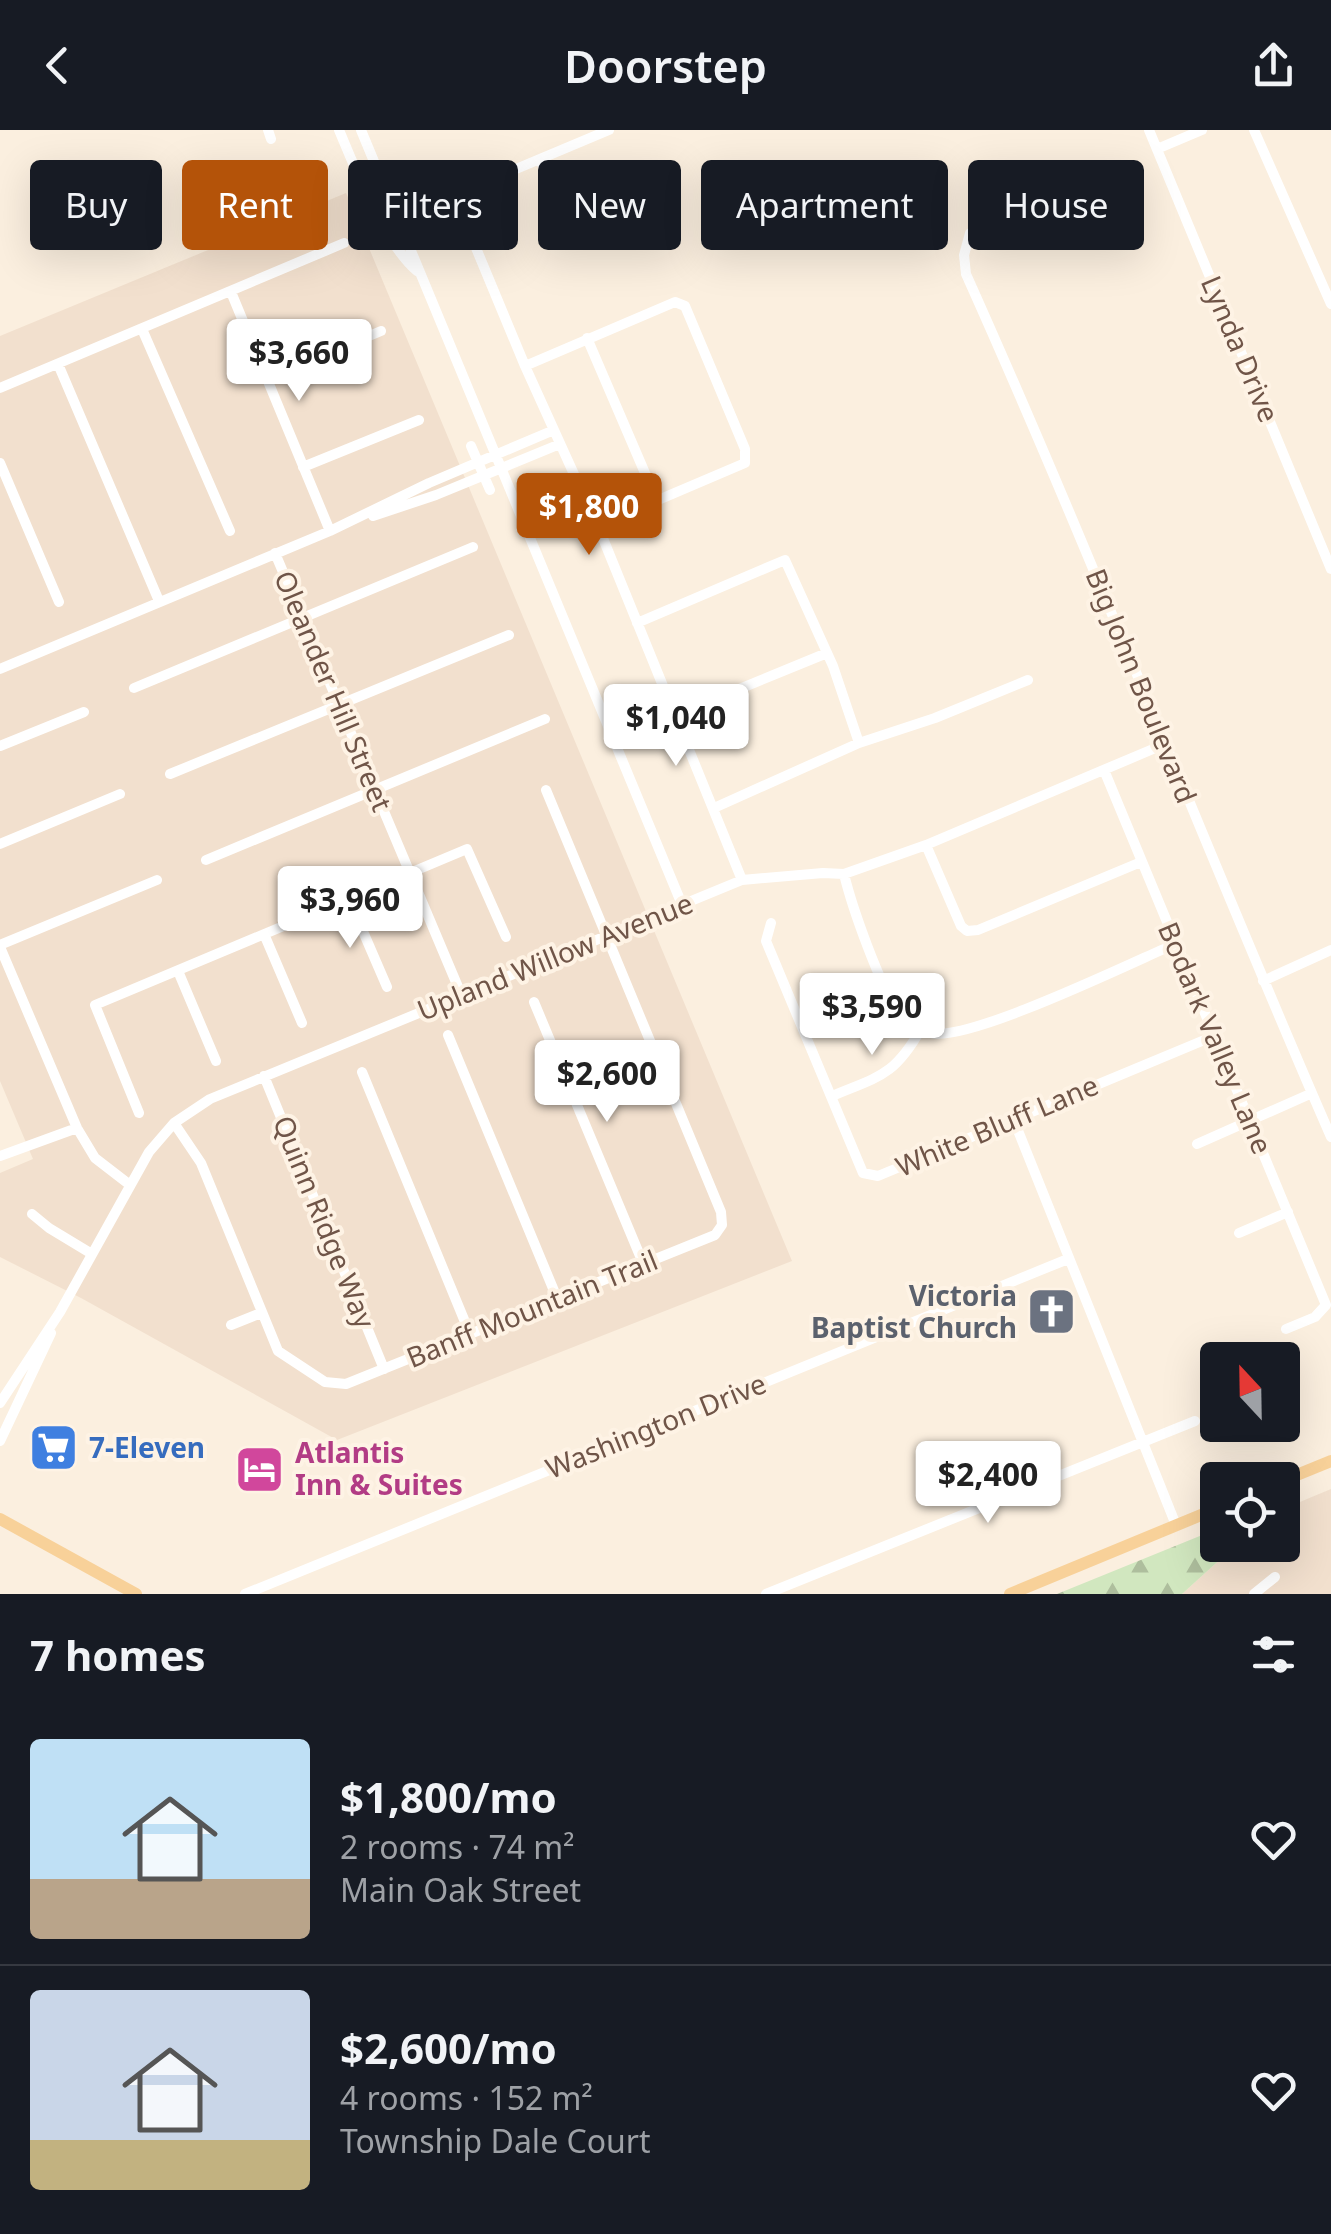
<!DOCTYPE html>
<meta charset="utf-8">
<style>
body{margin:0;font-family:"Noto Sans",sans-serif;background:#20242c;color:#f1f3f6;height:100vh;display:flex;flex-direction:column;font-size:38px;white-space:nowrap}
*{box-sizing:border-box;margin:0}
p{font-size:32px;color:#9ea1a6}
.icon{flex:none;width:55px;height:55px;fill:none;stroke:currentColor;stroke-width:2;stroke-linecap:round;stroke-linejoin:round}
.map{position:relative;height:1464px;overflow:hidden}
.sheet{display:flex;flex-direction:column;background:#171b24;flex:1}
.sheet>*{flex:none}
.top-card{position:absolute;left:30px;top:30px;width:1272px;height:90px;display:flex;gap:20px}
.needle{width:65px;rotate:338deg}
.controls{position:absolute;left:1200px;top:1212px;display:grid;gap:20px}
.controls a{display:grid;place-items:center;width:100px;height:100px;border-radius:10px;background:#171b24;box-shadow:0 10px 40px #0002;font-size:50px}
.price{position:absolute;translate:-50% -85px;padding:0 22px;border-radius:10px;background:#fff;color:#222;font-size:32px;line-height:65px;filter:drop-shadow(0 2px 5px #0008)}
.price::after{content:'';position:absolute;left:50%;top:60px;width:30px;height:22px;margin-left:-15px;background:inherit;clip-path:polygon(0 0,100% 0,50% 100%)}
.price.selected{background:#b45309;color:#fff}
ul{padding:0;list-style:none}
li{display:flex;align-items:center;gap:30px;height:250px;padding:0 30px}
li+li{border-top:2px solid #363941}
li span{display:grid;place-items:center;flex:none;width:280px;height:200px;border-radius:10px;color:#555}
li>.icon{margin-inline-start:auto}
span .icon{width:120px;height:120px;fill:#fffc;stroke-width:1}
li b{font-size:42px}
h2{display:flex;justify-content:space-between;align-items:center;height:120px;padding:0 30px;font-size:42px}
.tag{padding:0 35px;border-radius:10px;background:#171b24;box-shadow:0 10px 40px #0002;font-size:35px;line-height:90px}
.tag.selected{background:#b45309;color:#fff}
header{display:flex;justify-content:space-between;align-items:center;height:130px;padding:0 30px;background:#171b24;font-size:45px;font-weight:600}
.map>svg:first-child{display:block}
.residential{fill:#f2e0ce}
.forest{fill:url(#forest-firs)}
.lines{fill:none;stroke-linecap:round;stroke-linejoin:round}
.minor{stroke:#fff;stroke-width:10}
.major{stroke:#f8d199;stroke-width:12}
.labels{text-anchor:middle;stroke-width:8;stroke-linejoin:round;paint-order:stroke}
.street-label{font-size:28px;fill:#705548;stroke:#fef3e5}
.worship-label{font-size:28px;font-weight:bold;fill:#5b616d;stroke:#fef3e5;text-anchor:end}
.shop-label{font-size:28px;font-weight:bold;fill:#366cbe;stroke:#fef3e5;text-anchor:start}
.hotel-label{font-size:28px;font-weight:bold;fill:#b23c85;stroke:#fef3e5;text-anchor:start}
</style>
<header><svg class="icon" aria-label="back" viewBox="0 0 24 24"><path d="M15 5l-7 7 7 7"/></svg>Doorstep<svg class="icon" aria-label="share" viewBox="0 0 24 24"><path d="M12 15V3M7 8l5-5 5 5M5 13v7h14v-7"/></svg></header>
<div class="map">
<svg width="1331" height="1464" viewBox="0 0 1331 1464">
<defs>
<pattern id="forest-firs" width="22" height="20" patternUnits="userSpaceOnUse" patternTransform="scale(2.5)"><rect width="22" height="20" fill="#d1e7bf"/><path d="M5 1l3.5 6h-7zM16 11l3.5 6h-7z" fill="#aebe9d"/></pattern>
</defs>
<rect width="100%" height="100%" fill="#fbefdf"/>
<!-- residential -->
<path class="residential" d="M 346,63 L 792,1131 L 337,1310 L 81,1168 L 0,1127 L 0,1043 L 33,1029 L 0,951 L 0,206 Z
M 1331,1359 L 1331,1464 L 1182,1464 L 1236,1415 L 1282,1415 L 1283,1379 Z"/>
<!-- forest -->
<path class="forest" d="M 1217,1399 L 1218,1415 L 1236,1415 L 1182,1464 L 1057,1464 Z"/>
<g class="lines">
<!-- minor -->
<path class="minor" d="M 268,0 L 271,9
M 339,0 C 356,40 384,113 417,141
M 361,0 L 683,777
M 609,0 L 454,65 L 525,236 L 602,406 L 742,750
M 1149,0 L 1331,439
M 1254,0 L 1331,174
M 1157,19 L 1202,0
M 540,29 L 576,115 L 671,76
M 970,103 L 964,125 L 966,144 C 1094,429 1206,721 1331,1007
M 231,162 L 330,401
M 142,199 L 230,401
M 587,208 L 657,371
M 58,234 L 159,471
M 525,236 L 675,172 L 685,176 L 745,319 L 745,333 L 597,396
M 267,249 L 381,201
M 0,258 L 344,113
M 471,316 L 490,360
M 0,333 L 59,472
M 303,337 L 419,290
M 373,386 L 436,365 L 560,314
M 275,423 L 461,864
M 637,493 L 785,430 L 833,536 L 859,613
M 0,539 L 330,401 L 429,353 L 554,300
M 134,558 L 473,417
M 676,585 L 827,523
M 0,616 L 84,582
M 1104,640 L 1326,1175 L 1315,1187 L 1286,1199
M 170,644 L 509,505
M 714,678 L 859,613 L 935,588 L 1028,550
M 0,714 L 120,664
M 926,715 L 961,796 L 967,801 L 978,800 L 1141,732
M 206,730 L 545,589
M 844,744 C 852,777 879,854 898,881 C 905,890 919,900 930,903 C 967,913 1131,833 1175,814
M 349,769 L 387,857
M 771,793 L 766,811 L 863,1043 L 878,1046 L 1214,906
M 264,804 L 302,893
M 0,815 L 157,750
M 0,817 L 77,998 L 95,1028 L 130,1055
M 178,841 L 216,931
M 1263,851 L 1331,820
M 534,872 L 643,1133
M 448,905 L 557,1168
M 362,942 L 470,1204
M 264,946 L 384,1239
M 832,966 C 880,946 894,946 921,899
M 139,983 L 95,875 L 467,719 L 506,807
M 1013,988 L 1176,1395
M 174,993 L 201,1033 L 278,1221 L 325,1252 L 346,1254 L 715,1105 L 722,1095 L 721,1082 L 546,660
M 1197,1014 L 1310,964
M 0,1026 L 77,998
M 32,1084 L 49,1098 L 92,1124
M 1239,1103 L 1288,1082
M 231,1195 L 261,1183
M 0,1273 L 60,1182 L 149,1022 L 174,993 L 210,969 L 742,750 L 823,743 L 844,744 L 926,715 L 1153,619
M 0,1311 L 51,1203
M 245,1464 L 1068,1129
M 766,1464 L 1195,1291
M 1254,1464 L 1275,1447"/>
<!-- major -->
<path class="major" d="M 1282,1351 L 1331,1331
M 0,1389 L 136,1464
M 1010,1464 L 1218,1378"/>
</g>
<!-- icons -->
<defs>
<symbol id="church-square" viewBox="-11 -11 22 22"><rect x="-9" y="-9" width="18" height="18" rx="4" fill="#6b7280" stroke="#fef3e5"/><path d="M-1.2-6h2.4v3.5h3.3v2.4h-3.3V6h-2.4V-.1h-3.3v-2.4h3.3Z" fill="#fff"/></symbol>
<symbol id="supermarket-square" viewBox="-11 -11 22 22"><rect x="-9" y="-9" width="18" height="18" rx="4" fill="#3f7fe0" stroke="#fef3e5"/><path d="M-6-5.5h2.5l.6 2H6L4.5 2H-2.5L-4.4-4H-6ZM-1.5 3.2a1.3 1.3 0 1 0 .1 0ZM3 3.2a1.3 1.3 0 1 0 .1 0Z" fill="#fff"/></symbol>
<symbol id="hotel-square" viewBox="-11 -11 22 22"><rect x="-9" y="-9" width="18" height="18" rx="4" fill="#d1479c" stroke="#fef3e5"/><path d="M-6-4.5h1.5V1H6V5H4.5V3h-9V5H-6ZM-4 0a1.8 1.8 0 1 1 3.6 0ZM.5 0V-2.5h3Q6-2.5 6 0Z" fill="#fff"/></symbol>
</defs>
<g fill-rule="evenodd">
<use href="#church-square" x="1024" y="1154" width="55" height="55"/>
<use href="#supermarket-square" x="26" y="1290" width="55" height="55"/>
<use href="#hotel-square" x="232" y="1312" width="55" height="55"/>
</g>
<g class="labels">
<!-- street labels -->
<g class="street-label">
<text transform="translate(1240 219) rotate(67)" y="10">Lynda Drive</text>
<text transform="translate(1141 556) rotate(68)" y="10">Big John Boulevard</text>
<text transform="translate(333 561) rotate(67)" y="10">Oleander Hill Street</text>
<text transform="translate(555 827) rotate(-22)" y="10">Upland Willow Avenue</text>
<text transform="translate(1215 908) rotate(67)" y="10">Bodark Valley Lane</text>
<text transform="translate(997 996) rotate(-23)" y="10">White Bluff Lane</text>
<text transform="translate(324 1092) rotate(68)" y="10">Quinn Ridge Way</text>
<text transform="translate(532 1179) rotate(-22)" y="10">Banff Mountain Trail</text>
<text transform="translate(656 1296) rotate(-22)" y="10">Washington Drive</text>
</g>
<!-- worship labels -->
<g class="worship-label">
<text x="1017" y="1176">Victoria<tspan x="1017" dy="32">Baptist Church</tspan></text>
</g>
<!-- shop labels -->
<g class="shop-label">
<text x="89" y="1328">7-Eleven</text>
</g>
<!-- hotel labels -->
<g class="hotel-label">
<text x="295" y="1333">Atlantis<tspan x="295" dy="32">Inn &amp; Suites</tspan></text>
</g>
</g>
</svg>
<div class="controls">
<a><svg class="needle" viewBox="-14 -14 28 28"><path d="M0-13l5 13h-10z" fill="#e53935"/><path d="M0 13l5-13h-10z" fill="#9ea1a6"/></svg></a>
<a><svg class="icon" aria-label="locate" viewBox="0 0 24 24"><circle cx="12" cy="12" r="6"/><path d="M12 2v4M12 18v4M2 12h4M18 12h4"/></svg></a>
</div>
<b class="price" style="left:299px;top:274px">$3,660</b>
<b class="price selected" style="left:589px;top:428px">$1,800</b>
<b class="price" style="left:676px;top:639px">$1,040</b>
<b class="price" style="left:350px;top:821px">$3,960</b>
<b class="price" style="left:872px;top:928px">$3,590</b>
<b class="price" style="left:607px;top:995px">$2,600</b>
<b class="price" style="left:988px;top:1396px">$2,400</b>
<div class="top-card">
<a class="tag">Buy</a>
<a class="tag selected">Rent</a>
<a class="tag">Filters</a>
<a class="tag">New</a>
<a class="tag">Apartment</a>
<a class="tag">House</a>
</div>
</div>
<section class="sheet">
<h2>7 homes<svg class="icon" aria-label="filters" viewBox="0 0 24 24"><path d="M4 7h16M4 17h16"/><circle cx="9" cy="7" r="2"/><circle cx="15" cy="17" r="2"/></svg></h2>
<ul>
<li><span style="background:linear-gradient(#bfe0f5 70%,#b9a48a 0)"><svg class="icon" aria-label="home" viewBox="0 0 24 24"><path d="M3 11l9-7 9 7M6 9v11h12V9"/></svg></span><div><b>$1,800/mo</b><p>2 rooms · 74 m²</p><p>Main Oak Street</p></div><svg class="icon" aria-label="heart" viewBox="0 0 24 24"><path d="M12 20l-8-8c-3-5 5-10 8-4 3-6 11-1 8 4z"/></svg></li>
<li><span style="background:linear-gradient(#c9d6e8 75%,#c2b280 0)"><svg class="icon" aria-label="home" viewBox="0 0 24 24"><path d="M3 11l9-7 9 7M6 9v11h12V9"/></svg></span><div><b>$2,600/mo</b><p>4 rooms · 152 m²</p><p>Township Dale Court</p></div><svg class="icon" aria-label="heart" viewBox="0 0 24 24"><path d="M12 20l-8-8c-3-5 5-10 8-4 3-6 11-1 8 4z"/></svg></li>
</ul>
</section>
